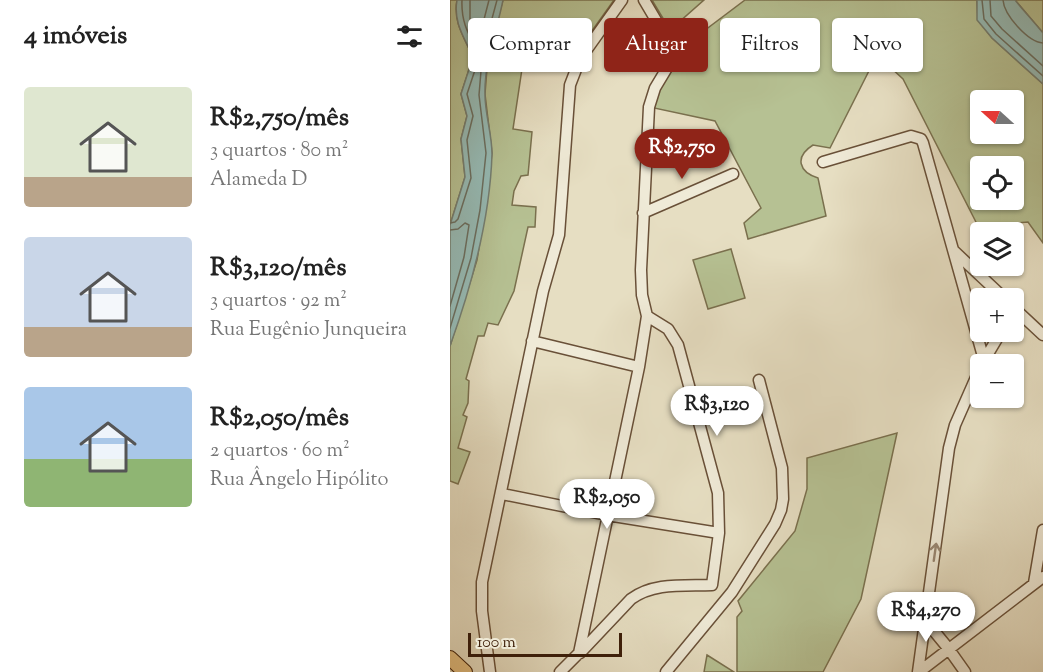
<!DOCTYPE html>
<html lang="pt">
<meta charset="utf-8">
<style>
body{margin:0;font-family:"Sorts Mill Goudy",serif;background:#f6f6f6;color:#222;height:100vh;display:flex;flex-direction:column;font-size:22px;white-space:nowrap}
*{box-sizing:border-box;margin:0}
p{font-size:20px;color:#767676}
.icon{flex:none;width:33px;height:33px;fill:none;stroke:currentColor;stroke-width:2;stroke-linecap:round;stroke-linejoin:round}
.map{position:relative;flex:1;overflow:hidden}
.side{display:flex;flex-direction:column;background:#fff;width:450px}
.side>*{flex:none}
.hud{position:absolute;left:18px;top:18px;width:484px;height:54px;display:flex;gap:12px}
.needle{width:39px;rotate:291deg}
.tools{position:absolute;left:520px;top:90px;display:grid;gap:12px}
.tools a{display:grid;place-items:center;width:54px;height:54px;border-radius:6px;background:#fff;box-shadow:0 2px 4px #0004;font-size:30px}
.scale{position:absolute;left:18px;bottom:15px;width:154px;box-sizing:border-box;padding-left:6px;border:3px solid #3f200a;border-top:0;font-size:16px;line-height:21px;white-space:nowrap;color:#3f200a;-webkit-text-stroke:4px #efead7;paint-order:stroke}
.price{position:absolute;translate:-50% -51px;padding:0 14px;border-radius:21px;background:#fff;color:#222;font-size:20px;line-height:39px;filter:drop-shadow(0 2px 3px #0008)}
.price::after{content:'';position:absolute;left:50%;top:36px;width:18px;height:14px;margin-left:-9px;background:inherit;clip-path:polygon(0 0,100% 0,50% 100%)}
.price.current{background:#8f2418;color:#fff}
ul{padding:0;list-style:none}
li{display:flex;align-items:center;gap:18px;height:150px;padding:0 24px}
li span{display:grid;place-items:center;flex:none;width:168px;height:120px;border-radius:6px;color:#555}
li>.icon{margin-inline-start:auto}
span .icon{width:72px;height:72px;fill:#fffc;stroke-width:1}
li b{font-size:26px}
h2{display:flex;justify-content:space-between;align-items:center;height:72px;padding:0 24px;font-size:26px}
.chip{padding:0 21px;border-radius:6px;background:#fff;box-shadow:0 2px 4px #0004;font-size:21px;line-height:54px}
.chip.current{background:#8f2418;color:#fff}
main{display:flex;flex:1;min-height:0}
.map>svg:first-child{display:block}
.green{fill:#b6c193;stroke:#7a704e;stroke-width:1.5;fill-rule:evenodd}
.water{fill:#96bcb7;stroke:#737e72;stroke-width:1.5}
.lines{fill:none;stroke-linecap:round;stroke-linejoin:round}
.shore{stroke:#6a6e60;stroke-width:1.5}
.minor-casing{stroke:#695038;stroke-width:13}
.major-casing{stroke:#3f200a;stroke-width:16}
.minor{stroke:#efead7;stroke-width:10}
.major{stroke:#e3bf81;stroke-width:14}
.oneway{stroke:#978570}
</style>
<main>
<section class="side">
<h2>4 imóveis<svg class="icon" aria-label="filters" viewBox="0 0 24 24"><path d="M4 7h16M4 17h16"/><circle cx="9" cy="7" r="2"/><circle cx="15" cy="17" r="2"/></svg></h2>
<ul>
<li><span style="background:linear-gradient(#dfe7d0 75%,#b9a48a 0)"><svg class="icon" aria-label="home" viewBox="0 0 24 24"><path d="M3 11l9-7 9 7M6 9v11h12V9"/></svg></span><div><b>R$2,750/mês</b><p>3 quartos · 80 m²</p><p>Alameda D</p></div></li>
<li><span style="background:linear-gradient(#c9d6e8 75%,#b9a48a 0)"><svg class="icon" aria-label="home" viewBox="0 0 24 24"><path d="M3 11l9-7 9 7M6 9v11h12V9"/></svg></span><div><b>R$3,120/mês</b><p>3 quartos · 92 m²</p><p>Rua Eugênio Junqueira</p></div></li>
<li><span style="background:linear-gradient(#a9c7e8 60%,#8fb573 0)"><svg class="icon" aria-label="home" viewBox="0 0 24 24"><path d="M3 11l9-7 9 7M6 9v11h12V9"/></svg></span><div><b>R$2,050/mês</b><p>2 quartos · 60 m²</p><p>Rua Ângelo Hipólito</p></div></li>
</ul>
</section>
<div class="map">
<svg width="593" height="672" viewBox="0 0 593 672">
<rect width="100%" height="100%" fill="#e6dec2"/>
<filter id="stains"><feTurbulence type="fractalNoise" baseFrequency=".00333" numOctaves="4"/><feColorMatrix values="0 0 0 0 .2 0 0 0 0 .09 0 0 0 0 .02 0 0 0 .5 -.17"/></filter>
<radialGradient id="worn" r=".72"><stop offset=".6" stop-color="#630" stop-opacity="0"/><stop offset="1" stop-color="#630" stop-opacity=".3"/></radialGradient>
<!-- green -->
<path class="green" d="M 0,0 L 7,0 C 3,22 14,37 23,57 L 11,94 L 17,116 L 11,139 L 15,177 L 0,225 Z
M 53,0 L 164,0 L 134,42 L 111,28 L 85,70 L 72,69 L 63,129 L 82,132 L 78,175 L 71,176 L 64,191 L 62,205 L 86,207 L 85,227 L 78,227 L 64,291 L 48,325 L 38,323 L 34,336 L 28,336 L 16,379 L 19,381 L 18,403 L 13,415 L 17,417 L 8,448 L 20,452 L 8,484 L 0,481 L 0,346 L 27,260 L 35,211 L 42,153 L 35,94 L 38,56 Z
M 202,0 L 254,0 L 220,30 Z
M 295,0 L 527,0 L 528,20 L 542,38 L 593,84 L 593,243 L 578,222 L 528,226 L 453,79 L 427,55 L 380,148 L 363,145 C 344,157 349,172 368,178 L 376,216 L 298,239 L 294,223 L 311,208 L 265,121 L 204,108 L 204,99 L 225,63 L 238,54 L 234,46 ZM 531,100 L 564,100 L 564,134 L 531,134 ZM 531,166 L 564,166 L 564,200 L 531,200 Z
M 565,0 L 593,0 L 593,33 Z
M 281,249 L 295,298 L 258,309 L 243,260 Z
M 447,433 L 411,599 L 373,672 L 287,672 L 287,617 L 292,611 L 288,601 L 345,531 L 357,489 L 357,458 Z
M 257,655 L 284,672 L 254,672 Z"/>
<!-- water -->
<path class="water" d="M 7,0 L 53,0 C 47,31 34,62 35,95 C 35,114 42,134 42,154 C 40,220 22,285 0,346 L 0,225 L 15,177 L 11,139 L 17,116 L 11,94 L 23,57 C 14,37 3,22 7,0 Z
M 527,0 L 565,0 C 574,11 584,22 593,33 L 593,84 L 542,38 L 527,20 Z"/>
<g class="lines">
<!-- shore -->
<path class="shore" d="M 12,0 C 11,22 18,33 28,52 L 30,54 L 33,52 L 47,0
M 20,0 L 20,20 L 29,33 L 31,31 L 39,0
M 532,0 L 534,19 L 546,34 L 593,76
M 540,0 L 541,16 L 552,29 L 593,66
M 553,0 C 554,15 578,42 593,43
M 0,223 L 5,222 L 8,219 L 21,178 L 17,140 L 23,116 L 17,94 L 25,70 L 29,68 L 31,71 L 29,95 L 36,153 L 30,210 L 21,258 L 0,328
M 0,230 L 8,229 L 15,223 L 19,225 L 14,257 L 0,306"/>
<defs>
<path id="minor" d="M 373,162 L 461,136 L 471,139 L 473,143 L 534,360
M 193,213 L 283,174
M 504,251 L 554,298
M 564,308 L 593,335
M 197,316 L 218,329 L 228,345 L 268,493 L 269,533 L 262,585
M 82,341 L 189,367
M 532,364 L 551,332
M 52,494 L 157,515 L 269,533
M 584,583 L 593,530
M 475,620 L 498,648 L 515,672
M 130,653 L 181,599 C 204,582 234,586 262,585
M 40,672 L 32,611 L 32,582 L 93,291 L 109,235 L 120,85 L 130,59 L 172,0
M 110,672 L 129,653 L 189,367 L 197,316 L 192,295 L 191,270 L 199,107 L 205,88 L 223,58 L 220,44 L 194,0
M 216,672 L 282,592 L 325,524 L 331,510 L 333,499 L 332,468 L 309,380
M 468,672 L 499,448 L 505,425 L 531,366
M 469,672 L 593,577"/>
<path id="major" d="M 0,658 L 15,672"/>
</defs>
<!-- minor casing -->
<use href="#minor" class="minor-casing"/>
<!-- major casing -->
<use href="#major" class="major-casing"/>
<!-- minor -->
<use href="#minor" class="minor"/>
<!-- major -->
<use href="#major" class="major"/>
</g>
<!-- one-way arrows -->
<defs><path id="oneway-shaft" d="M-6 0H5M1.5-3L5.5 0L1.5 3" fill="none" stroke-width="1.6" stroke-linecap="round" stroke-linejoin="round" transform="scale(1.5)"/></defs>
<use class="oneway" href="#oneway-shaft" transform="translate(485 552) rotate(-82)"/>
<rect width="100%" height="100%" filter="url(#stains)"/>
<rect width="100%" height="100%" fill="url(#worn)"/>
</svg>
<div class="tools">
<a><svg class="needle" viewBox="-14 -14 28 28"><path d="M0-13l5 13h-10z" fill="#e53935"/><path d="M0 13l5-13h-10z" fill="#767676"/></svg></a>
<a><svg class="icon" aria-label="locate" viewBox="0 0 24 24"><circle cx="12" cy="12" r="6"/><path d="M12 2v4M12 18v4M2 12h4M18 12h4"/></svg></a>
<a><svg class="icon" aria-label="layers" viewBox="0 0 24 24"><path d="M12 4l9 5-9 5-9-5zM3 14l9 5 9-5"/></svg></a>
<a>+</a>
<a>−</a>
</div>
<div class="scale">100 m</div>
<b class="price current" style="left:232px;top:180px">R$2,750</b>
<b class="price" style="left:267px;top:437px">R$3,120</b>
<b class="price" style="left:157px;top:530px">R$2,050</b>
<b class="price" style="left:476px;top:643px">R$4,270</b>
<div class="hud">
<a class="chip">Comprar</a>
<a class="chip current">Alugar</a>
<a class="chip">Filtros</a>
<a class="chip">Novo</a>
</div>
</div>
</main>
